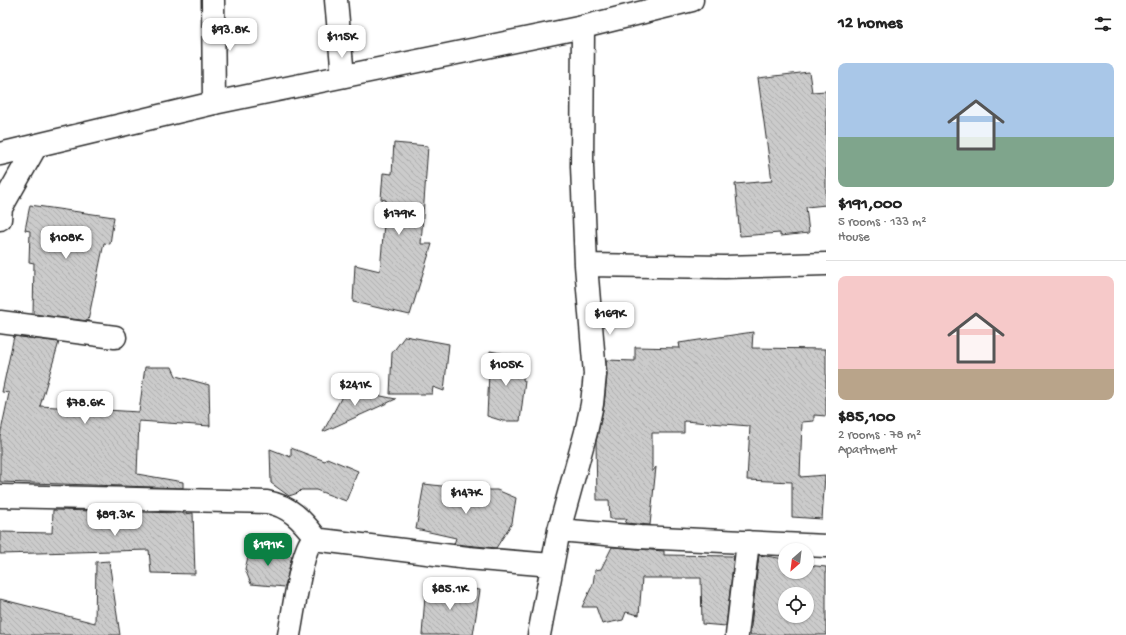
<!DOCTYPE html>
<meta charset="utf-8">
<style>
body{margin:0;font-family:"Gochi Hand",sans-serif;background:#f6f6f6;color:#222;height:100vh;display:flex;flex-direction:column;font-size:15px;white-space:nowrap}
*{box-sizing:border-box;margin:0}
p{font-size:13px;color:#767676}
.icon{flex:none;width:22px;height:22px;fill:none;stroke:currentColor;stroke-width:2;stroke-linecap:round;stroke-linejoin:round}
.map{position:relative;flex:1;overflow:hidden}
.sheet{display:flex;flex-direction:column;background:#fff;width:300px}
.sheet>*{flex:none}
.needle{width:26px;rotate:208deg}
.fabs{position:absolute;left:778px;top:543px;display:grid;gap:8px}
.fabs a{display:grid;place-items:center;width:36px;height:36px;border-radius:50%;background:#fff;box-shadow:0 1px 3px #0004;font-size:20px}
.price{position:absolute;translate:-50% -34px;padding:0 9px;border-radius:8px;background:#fff;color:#222;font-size:13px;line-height:26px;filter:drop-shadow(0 1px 2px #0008)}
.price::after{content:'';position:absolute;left:50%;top:24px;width:12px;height:9px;margin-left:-6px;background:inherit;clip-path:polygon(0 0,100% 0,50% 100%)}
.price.selected{background:#0b8043;color:#fff}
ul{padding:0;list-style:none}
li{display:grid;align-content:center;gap:8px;height:212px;padding:0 12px}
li+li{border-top:1px solid #e0e0e0}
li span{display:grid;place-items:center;height:124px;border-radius:8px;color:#555}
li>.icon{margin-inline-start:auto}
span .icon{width:72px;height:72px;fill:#fffc;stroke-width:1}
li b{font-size:17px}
h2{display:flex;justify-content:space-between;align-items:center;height:48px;padding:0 12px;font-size:17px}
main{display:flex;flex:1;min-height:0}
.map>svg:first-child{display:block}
.building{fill:url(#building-back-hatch);stroke:#2b2b2b;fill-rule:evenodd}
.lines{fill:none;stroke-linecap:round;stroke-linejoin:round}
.minor-casing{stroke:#2b2b2b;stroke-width:25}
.tertiary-casing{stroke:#2b2b2b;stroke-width:25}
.minor{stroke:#fff;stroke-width:22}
.tertiary{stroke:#fff;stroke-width:22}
</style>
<main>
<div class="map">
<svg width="826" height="635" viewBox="0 0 826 635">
<defs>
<pattern id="building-back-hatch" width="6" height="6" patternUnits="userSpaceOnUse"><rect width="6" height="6" fill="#cbcbcb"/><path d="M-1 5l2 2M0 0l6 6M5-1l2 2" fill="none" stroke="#aeaeae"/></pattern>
</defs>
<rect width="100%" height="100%" fill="#fff"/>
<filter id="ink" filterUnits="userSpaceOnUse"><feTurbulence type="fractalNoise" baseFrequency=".025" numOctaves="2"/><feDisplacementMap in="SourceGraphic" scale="8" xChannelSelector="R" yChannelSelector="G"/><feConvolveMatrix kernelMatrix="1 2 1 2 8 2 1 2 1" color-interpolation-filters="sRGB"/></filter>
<g filter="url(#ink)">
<!-- building -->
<path class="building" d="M 809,72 L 812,92 L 826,91 L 826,205 L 806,207 L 809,233 L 780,236 L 780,233 L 740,236 L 735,184 L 772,181 L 758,78 Z
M 394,143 L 428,146 L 421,244 L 432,244 L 410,315 L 353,302 L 355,265 L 380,271 L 386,200 L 381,199 L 383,173 L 392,174 Z
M 30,205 L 114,217 L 110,244 L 104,243 L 88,321 L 33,314 L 34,263 L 29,262 L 30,231 L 25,230 Z
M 753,332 L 752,348 L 826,349 L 826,416 L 814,415 L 814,421 L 802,422 L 800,477 L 825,475 L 822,519 L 792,517 L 792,482 L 747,480 L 750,426 L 684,421 L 684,433 L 652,433 L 652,472 L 656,467 L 650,525 L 625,523 L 627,519 L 610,519 L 609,500 L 597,500 L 596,442 L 604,405 L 607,375 L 606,360 L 635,361 L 635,347 L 680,348 L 679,343 Z
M 14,336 L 59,342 L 40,406 L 139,412 L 145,367 L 172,367 L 176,376 L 209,385 L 210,426 L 139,421 L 137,474 L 183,482 L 183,488 L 0,482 L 0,436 L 9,393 L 2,392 Z
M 405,336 L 449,344 L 444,391 L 433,387 L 432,394 L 390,394 L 392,353 Z
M 490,351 L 526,358 L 523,380 L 525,381 L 520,421 L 503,421 L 487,416 Z
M 346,389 L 396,399 L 323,432 Z
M 291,448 L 325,461 L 327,458 L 358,471 L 346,501 L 316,490 L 301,490 L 298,493 L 289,496 L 271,483 L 270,449 L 291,457 Z
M 424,484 L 477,490 L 497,490 L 516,498 L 512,523 L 496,548 L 454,544 L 456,538 L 416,529 Z
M 53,510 L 183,513 L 183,514 L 193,513 L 195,574 L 151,573 L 149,550 L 0,554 L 0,532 L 52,533 Z
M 251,545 L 292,556 L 285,587 L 251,584 L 245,569 Z
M 612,547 L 664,551 L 664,555 L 734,556 L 726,626 L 702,624 L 701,578 L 642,578 L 639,615 L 626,612 L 623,620 L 602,624 L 596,607 L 582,607 L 593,584 L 595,570 L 601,569 Z
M 759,555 L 785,559 L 785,572 L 807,572 L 807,565 L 826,567 L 826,635 L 750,635 ZM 785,594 L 807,594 L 807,616 L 785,616 Z
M 109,561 L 120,635 L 0,635 L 0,599 L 95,623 L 96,562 Z
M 426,584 L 480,590 L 473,635 L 422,635 Z"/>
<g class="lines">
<defs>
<path id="minor" d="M 213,0 L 214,103
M 336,0 L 343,76
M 0,219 L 1,208 L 36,146
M 586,265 L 725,267 L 826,264
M 0,322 L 115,337
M 0,496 L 267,502 C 290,506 302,520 316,538
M 559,530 L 640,537 L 826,546
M 289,635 C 293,616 301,550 313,539 L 468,558 L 552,565
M 539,635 L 559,530 L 586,432 L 592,404 L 595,374 L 586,265 L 582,166 L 583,27
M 737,635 L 748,542"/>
<path id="tertiary" d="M 0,154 L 214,103 L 583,27 L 692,0"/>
</defs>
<!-- minor casing -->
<use href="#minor" class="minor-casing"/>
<!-- tertiary casing -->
<use href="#tertiary" class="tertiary-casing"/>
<!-- minor -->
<use href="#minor" class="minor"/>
<!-- tertiary -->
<use href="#tertiary" class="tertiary"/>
</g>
</g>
</svg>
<div class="fabs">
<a><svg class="needle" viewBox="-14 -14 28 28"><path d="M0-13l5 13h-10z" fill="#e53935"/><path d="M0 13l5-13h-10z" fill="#767676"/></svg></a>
<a><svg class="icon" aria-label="locate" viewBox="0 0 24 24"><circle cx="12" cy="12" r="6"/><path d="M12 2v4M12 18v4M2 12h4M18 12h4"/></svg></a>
</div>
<b class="price" style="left:230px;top:52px">$93.8K</b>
<b class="price" style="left:342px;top:59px">$115K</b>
<b class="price" style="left:399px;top:236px">$179K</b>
<b class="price" style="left:66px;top:260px">$108K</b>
<b class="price" style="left:610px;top:336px">$169K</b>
<b class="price" style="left:506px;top:387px">$105K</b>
<b class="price" style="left:355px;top:407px">$241K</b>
<b class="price" style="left:85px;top:425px">$78.6K</b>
<b class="price" style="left:466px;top:515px">$147K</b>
<b class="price" style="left:115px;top:537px">$89.3K</b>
<b class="price selected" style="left:268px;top:567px">$191K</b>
<b class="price" style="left:450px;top:611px">$85.1K</b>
</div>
<section class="sheet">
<h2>12 homes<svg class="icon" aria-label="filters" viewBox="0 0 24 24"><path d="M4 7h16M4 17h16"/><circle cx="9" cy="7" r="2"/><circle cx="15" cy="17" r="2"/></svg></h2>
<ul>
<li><span style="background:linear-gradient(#a9c7e8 60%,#7fa58c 0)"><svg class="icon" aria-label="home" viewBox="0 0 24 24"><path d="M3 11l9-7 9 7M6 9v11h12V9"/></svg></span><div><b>$191,000</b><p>5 rooms · 133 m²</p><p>House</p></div></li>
<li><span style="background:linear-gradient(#f6c9c9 75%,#b9a48a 0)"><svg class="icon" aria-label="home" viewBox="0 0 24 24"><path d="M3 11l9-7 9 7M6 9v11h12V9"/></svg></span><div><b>$85,100</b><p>2 rooms · 78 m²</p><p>Apartment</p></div></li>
</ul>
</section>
</main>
